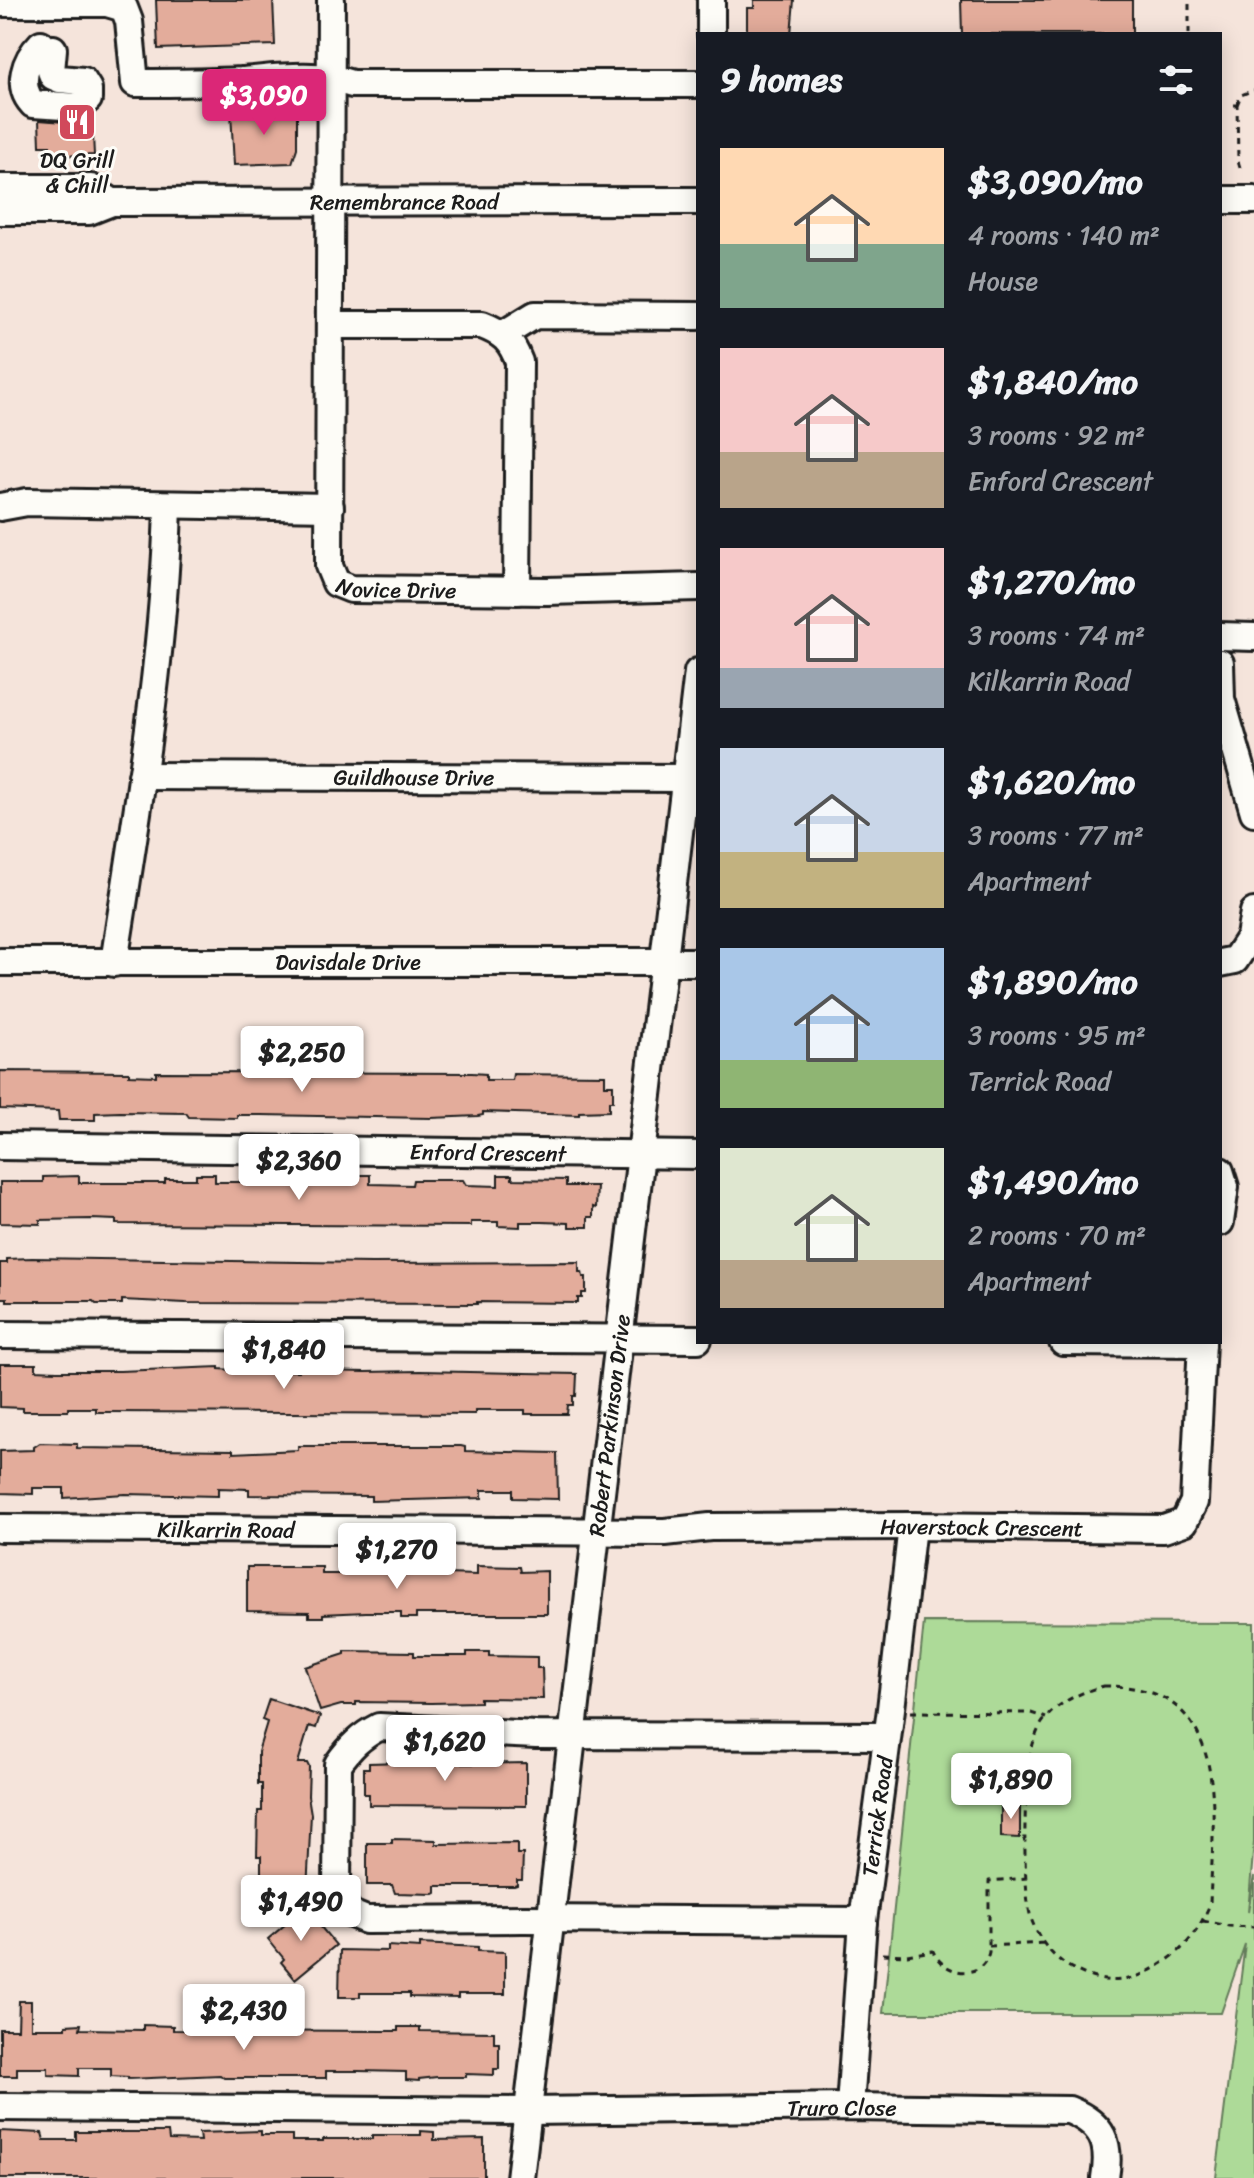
<!DOCTYPE html>
<meta charset="utf-8">
<style>
body{margin:0;font-family:Sriracha,sans-serif;background:#242831;color:#f1f3f6;height:100vh;display:flex;flex-direction:column;font-size:30px;white-space:nowrap}
*{box-sizing:border-box;margin:0}
p{font-size:26px;color:#9ea1a6}
.icon{flex:none;width:44px;height:44px;fill:none;stroke:currentColor;stroke-width:2;stroke-linecap:round;stroke-linejoin:round}
.map{position:relative;flex:1;overflow:hidden}
.panel{position:absolute;left:696px;top:32px;width:526px;height:1312px;display:flex;flex-direction:column;background:#171b24;border-radius:0px;box-shadow:0 4px 20px #0003}
.panel>*{flex:none}
.price{position:absolute;translate:-50% -68px;padding:0 18px;border-radius:8px;background:#fff;color:#222;font-size:26px;line-height:52px;filter:drop-shadow(0 2px 4px #0008)}
.price::after{content:'';position:absolute;left:50%;top:48px;width:24px;height:18px;margin-left:-12px;background:inherit;clip-path:polygon(0 0,100% 0,50% 100%)}
.price.active{background:#db2777;color:#fff}
ul{padding:0;list-style:none}
li{display:flex;align-items:center;gap:24px;height:200px;padding:0 24px}
li span{display:grid;place-items:center;flex:none;width:224px;height:160px;border-radius:0px;color:#555}
li>.icon{margin-inline-start:auto}
span .icon{width:96px;height:96px;fill:#fffc;stroke-width:1}
li b{font-size:34px}
h2{display:flex;justify-content:space-between;align-items:center;height:96px;padding:0 24px;font-size:34px}
.map>svg:first-child{display:block}
.green{fill:#adda98;stroke:#647b5a;stroke-width:2}
.building{fill:#e3ac9b;stroke:#1c1c1c;stroke-width:2}
.lines{fill:none;stroke-linecap:round;stroke-linejoin:round}
.minor-casing{stroke:#1c1c1c;stroke-width:32}
.path{stroke:#1c1c1c;stroke-width:3;stroke-dasharray:6 6;stroke-linecap:butt}
.minor{stroke:#fdfcf7;stroke-width:26}
.labels{text-anchor:middle;stroke-width:6;stroke-linejoin:round;paint-order:stroke}
.poi-label{font-size:22px;fill:#1c1c1c;stroke:#fdfcf7}
.street-label{font-size:22px;fill:#1c1c1c;stroke:#fdfcf7}
</style>
<div class="map">
<svg width="1254" height="2178" viewBox="0 0 1254 2178">
<rect width="100%" height="100%" fill="#f5e4db"/>
<filter id="ink" filterUnits="userSpaceOnUse"><feTurbulence type="fractalNoise" baseFrequency=".0125" numOctaves="2"/><feDisplacementMap in="SourceGraphic" scale="16" xChannelSelector="R" yChannelSelector="G"/><feConvolveMatrix kernelMatrix="1 2 1 2 8 2 1 2 1" color-interpolation-filters="sRGB"/></filter>
<g filter="url(#ink)">
<!-- green -->
<path class="green" d="M 924,1622 L 1254,1623 L 1254,1842 L 1248,1912 L 1254,1876 L 1254,2178 L 1216,2178 L 1245,1944 L 1221,2013 L 883,2013 Z"/>
<!-- building -->
<path class="building" d="M 156,0 L 273,0 L 275,45 L 158,49 Z
M 754,0 L 794,0 L 791,34 L 747,34 L 747,8 L 754,8 Z
M 961,0 L 1132,0 L 1132,34 L 962,34 Z
M 297,110 L 297,148 L 292,163 L 234,165 L 231,112 Z
M 92,116 L 94,155 L 50,156 L 50,146 L 40,146 L 39,120 L 77,123 Z
M 0,1071 L 129,1072 L 129,1075 L 156,1076 L 156,1072 L 472,1073 L 486,1074 L 486,1080 L 512,1080 L 513,1074 L 605,1075 L 605,1085 L 613,1085 L 613,1101 L 609,1101 L 609,1111 L 579,1112 L 579,1115 L 483,1112 L 483,1115 L 478,1116 L 431,1118 L 261,1115 L 237,1115 L 237,1118 L 189,1117 L 186,1113 L 120,1112 L 95,1113 L 95,1120 L 59,1120 L 58,1111 L 0,1109 Z
M 196,1174 L 215,1174 L 215,1182 L 257,1182 L 258,1174 L 277,1174 L 277,1177 L 306,1177 L 306,1182 L 350,1183 L 350,1175 L 370,1175 L 370,1184 L 412,1185 L 413,1180 L 463,1180 L 466,1185 L 498,1186 L 498,1175 L 512,1175 L 512,1179 L 566,1180 L 566,1186 L 597,1186 L 596,1208 L 593,1207 L 593,1217 L 588,1217 L 588,1227 L 569,1227 L 569,1223 L 542,1222 L 520,1222 L 520,1227 L 498,1226 L 498,1222 L 471,1222 L 471,1226 L 116,1224 L 116,1220 L 91,1219 L 40,1220 L 40,1224 L 0,1223 L 0,1182 L 43,1182 L 43,1177 L 79,1176 L 79,1183 L 165,1183 L 165,1179 L 196,1179 Z
M 32,1258 L 372,1263 L 579,1262 L 579,1272 L 582,1272 L 583,1277 L 586,1277 L 586,1293 L 582,1293 L 582,1298 L 578,1298 L 578,1303 L 477,1302 L 477,1304 L 186,1303 L 122,1300 L 122,1304 L 96,1304 L 93,1301 L 7,1301 L 7,1298 L 0,1298 L 0,1263 L 7,1263 L 7,1259 Z
M 0,1364 L 36,1364 L 36,1370 L 57,1371 L 120,1371 L 219,1367 L 219,1369 L 249,1371 L 299,1371 L 299,1367 L 320,1367 L 324,1371 L 365,1372 L 420,1371 L 577,1374 L 576,1396 L 573,1396 L 573,1405 L 568,1405 L 567,1414 L 525,1414 L 525,1410 L 475,1410 L 475,1414 L 104,1412 L 96,1412 L 96,1408 L 68,1408 L 68,1411 L 23,1411 L 23,1408 L 0,1407 Z
M 40,1443 L 77,1444 L 77,1448 L 233,1450 L 233,1453 L 298,1450 L 298,1446 L 461,1446 L 465,1447 L 465,1451 L 557,1453 L 558,1499 L 513,1498 L 513,1490 L 482,1490 L 482,1498 L 371,1501 L 371,1496 L 249,1495 L 249,1489 L 218,1488 L 218,1496 L 125,1494 L 64,1498 L 64,1488 L 33,1488 L 33,1494 L 0,1493 L 0,1451 L 34,1450 L 34,1447 Z
M 375,1565 L 445,1567 L 445,1574 L 477,1575 L 477,1566 L 520,1567 L 521,1572 L 547,1571 L 547,1614 L 416,1614 L 416,1618 L 401,1618 L 401,1612 L 366,1612 L 323,1614 L 323,1617 L 309,1617 L 309,1612 L 247,1611 L 247,1567 L 322,1567 L 322,1574 L 354,1574 L 354,1566 Z
M 345,1651 L 414,1652 L 414,1656 L 467,1656 L 467,1652 L 489,1652 L 489,1656 L 537,1657 L 537,1668 L 542,1668 L 543,1699 L 480,1698 L 480,1702 L 431,1703 L 356,1702 L 356,1705 L 341,1705 L 320,1711 L 305,1667 L 345,1654 Z
M 269,1699 L 320,1716 L 316,1728 L 309,1726 L 298,1763 L 307,1763 L 309,1767 L 308,1796 L 311,1814 L 307,1891 L 311,1891 L 311,1905 L 257,1904 L 257,1882 L 261,1882 L 261,1856 L 257,1856 L 258,1811 L 262,1811 L 262,1784 L 258,1784 L 258,1752 L 267,1722 L 262,1720 Z
M 423,1758 L 463,1758 L 463,1764 L 526,1763 L 526,1806 L 369,1805 L 369,1794 L 364,1794 L 364,1768 L 369,1768 L 369,1763 L 402,1762 L 402,1759 Z
M 1001,1805 L 1020,1805 L 1020,1838 L 1001,1837 Z
M 392,1839 L 436,1840 L 436,1844 L 517,1843 L 517,1854 L 523,1854 L 522,1880 L 517,1880 L 517,1885 L 514,1886 L 436,1886 L 436,1893 L 434,1894 L 395,1893 L 392,1885 L 367,1885 L 367,1843 L 392,1843 Z
M 305,1908 L 336,1945 L 295,1979 L 281,1962 L 284,1959 L 268,1939 Z
M 420,1944 L 478,1947 L 478,1951 L 505,1952 L 505,1994 L 458,1994 L 458,1998 L 410,1997 L 410,1993 L 360,1993 L 360,1997 L 339,1997 L 340,1950 L 388,1951 L 388,1946 L 420,1948 Z
M 19,2001 L 31,2001 L 31,2028 L 66,2028 L 66,2025 L 81,2024 L 80,2029 L 143,2030 L 143,2025 L 173,2026 L 173,2030 L 385,2031 L 398,2031 L 398,2027 L 420,2027 L 420,2031 L 494,2032 L 494,2043 L 499,2043 L 499,2069 L 494,2069 L 494,2075 L 466,2074 L 466,2077 L 437,2077 L 419,2079 L 419,2081 L 406,2080 L 406,2072 L 358,2071 L 326,2071 L 326,2078 L 224,2078 L 220,2075 L 128,2079 L 128,2077 L 111,2076 L 111,2068 L 79,2068 L 79,2076 L 48,2075 L 48,2068 L 17,2068 L 17,2076 L 0,2076 L 0,2029 L 18,2029 Z
M 0,2131 L 42,2133 L 44,2140 L 76,2140 L 76,2132 L 168,2132 L 169,2140 L 200,2141 L 199,2133 L 261,2131 L 261,2135 L 292,2135 L 292,2141 L 323,2141 L 323,2139 L 372,2139 L 372,2135 L 421,2135 L 421,2131 L 434,2132 L 434,2140 L 484,2139 L 484,2178 L 0,2178 Z"/>
<g class="lines">
<defs>
<g id="minor">
<path id="s1" d="M 331,0 L 329,566 L 336,583 L 351,589 L 547,591 L 698,587"/>
<path d="M 0,3 L 107,3 L 124,8 L 129,21 L 135,83 C 170,83 205,83 241,81 C 278,78 316,72 352,84 L 698,84"/>
<path d="M 711,34 L 711,0"/>
<path d="M 41,44 C 25,60 16,86 33,104 L 78,107 L 88,99 L 88,89 L 83,81 L 60,79 L 53,76 L 51,71 L 53,49"/>
<path d="M 0,188 L 91,188 L 112,202"/>
<path d="M 1220,200 L 1254,200"/>
<path id="s2" d="M 0,211 L 89,211 L 112,202 L 698,201"/>
<path d="M 331,325 L 482,325 C 503,333 511,340 519,362 L 517,591"/>
<path d="M 504,334 L 535,315 L 698,316"/>
<path d="M 0,507 L 27,502 L 330,507"/>
<path d="M 1220,636 L 1254,637"/>
<path d="M 1220,663 L 1221,699 L 1254,812"/>
<path id="s3" d="M 142,776 L 686,778"/>
<path id="s4" d="M 0,962 L 698,962"/>
<path d="M 114,963 C 137,812 164,659 168,506"/>
<path d="M 1220,963 L 1235,960 L 1250,937 L 1254,912"/>
<path id="s5" d="M 0,1146 L 698,1155"/>
<path d="M 1220,1171 L 1225,1187 L 1220,1222"/>
<path d="M 0,1335 L 698,1339"/>
<path d="M 1063,1342 L 1202,1343"/>
<path id="s6" d="M 0,1528 L 665,1532 L 710,1527 L 912,1526 L 1164,1529 L 1184,1522 L 1194,1502 L 1202,1342"/>
<path d="M 863,1921 L 523,1919 L 366,1920 L 349,1913 L 337,1892 L 338,1764 C 350,1747 361,1736 379,1727 L 536,1735 L 887,1736"/>
<path id="s7" d="M 0,2107 L 528,2111 L 850,2107 L 1069,2110 C 1103,2124 1111,2143 1105,2178"/>
<path id="s8" d="M 850,2107 L 863,1921 L 891,1709 L 912,1526"/>
<path id="s9" d="M 520,2178 L 698,672"/>
</g>
</defs>
<!-- minor casing -->
<use href="#minor" class="minor-casing"/>
<!-- path -->
<path class="path" d="M 1189,34 L 1189,0
M 1234,105 L 1237,105 L 1238,161 L 1241,171
M 1237,105 L 1241,95 L 1254,90
M 1104,1686 C 1235,1684 1213,1813 1210,1904 C 1196,1938 1178,1957 1145,1973 C 1127,1982 1105,1983 1086,1975 C 1059,1964 1043,1949 1032,1921 C 1022,1895 1024,1793 1029,1763 C 1031,1749 1035,1734 1042,1723 C 1057,1702 1081,1692 1104,1686 Z
M 911,1712 L 1031,1713 L 1046,1718
M 974,1772 L 1026,1771
M 1203,1921 L 1229,1926 L 1254,1927
M 989,1946 L 1044,1943
M 883,1954 L 907,1955 L 933,1951 C 943,1975 982,1982 989,1952 L 989,1881 L 1027,1878"/>
<!-- minor -->
<use href="#minor" class="minor"/>
</g>
</g>
<!-- icons -->
<defs>
<symbol id="restaurant-square" viewBox="-11 -11 22 22"><rect x="-9" y="-9" width="18" height="18" rx="4" fill="#d1495b" stroke="#fdfcf7"/><path d="M-5-6h1v4h1v-4h1v4h1v-4h1v5L-1.5 .5V6h-2V.5L-5-1ZM5-6V6H3V1.5H1.5Q1.5-4 5-6Z" fill="#fff"/></symbol>
</defs>
<g fill-rule="evenodd">
<use href="#restaurant-square" x="55" y="100" width="44" height="44"/>
</g>
<g class="labels">
<!-- poi labels -->
<g class="poi-label">
<text x="77" y="168">DQ Grill<tspan x="77" dy="25">&amp; Chill</tspan></text>
</g>
<!-- street labels -->
<g class="street-label">
<text dy="8" stroke="none"><textPath href="#s2" startOffset="406">Remembrance Road</textPath></text>
<text dy="8" stroke="none"><textPath href="#s1" startOffset="646">Novice Drive</textPath></text>
<text dy="8" stroke="none"><textPath href="#s3" startOffset="272">Guildhouse Drive</textPath></text>
<text dy="8" stroke="none"><textPath href="#s4" startOffset="348">Davisdale Drive</textPath></text>
<text dy="8" stroke="none"><textPath href="#s5" startOffset="488">Enford Crescent</textPath></text>
<text dy="8" stroke="none"><textPath href="#s9" startOffset="758">Robert Parkinson Drive</textPath></text>
<text dy="8" stroke="none"><textPath href="#s6" startOffset="982">Haverstock Crescent</textPath></text>
<text dy="8" stroke="none"><textPath href="#s6" startOffset="226">Kilkarrin Road</textPath></text>
<text dy="8" stroke="none"><textPath href="#s8" startOffset="292">Terrick Road</textPath></text>
<text dy="8" stroke="none"><textPath href="#s7" startOffset="842">Truro Close</textPath></text>
</g>
</g>
</svg>
<b class="price active" style="left:264px;top:137px">$3,090</b>
<b class="price" style="left:302px;top:1094px">$2,250</b>
<b class="price" style="left:299px;top:1202px">$2,360</b>
<b class="price" style="left:284px;top:1391px">$1,840</b>
<b class="price" style="left:397px;top:1591px">$1,270</b>
<b class="price" style="left:445px;top:1783px">$1,620</b>
<b class="price" style="left:1011px;top:1821px">$1,890</b>
<b class="price" style="left:301px;top:1943px">$1,490</b>
<b class="price" style="left:244px;top:2052px">$2,430</b>
<section class="panel">
<h2>9 homes<svg class="icon" aria-label="filters" viewBox="0 0 24 24"><path d="M4 7h16M4 17h16"/><circle cx="9" cy="7" r="2"/><circle cx="15" cy="17" r="2"/></svg></h2>
<ul>
<li><span style="background:linear-gradient(#ffd9b3 60%,#7fa58c 0)"><svg class="icon" aria-label="home" viewBox="0 0 24 24"><path d="M3 11l9-7 9 7M6 9v11h12V9"/></svg></span><div><b>$3,090/mo</b><p>4 rooms · 140 m²</p><p>House</p></div></li>
<li><span style="background:linear-gradient(#f6c9c9 65%,#b9a48a 0)"><svg class="icon" aria-label="home" viewBox="0 0 24 24"><path d="M3 11l9-7 9 7M6 9v11h12V9"/></svg></span><div><b>$1,840/mo</b><p>3 rooms · 92 m²</p><p>Enford Crescent</p></div></li>
<li><span style="background:linear-gradient(#f6c9c9 75%,#9aa5b1 0)"><svg class="icon" aria-label="home" viewBox="0 0 24 24"><path d="M3 11l9-7 9 7M6 9v11h12V9"/></svg></span><div><b>$1,270/mo</b><p>3 rooms · 74 m²</p><p>Kilkarrin Road</p></div></li>
<li><span style="background:linear-gradient(#c9d6e8 65%,#c2b280 0)"><svg class="icon" aria-label="home" viewBox="0 0 24 24"><path d="M3 11l9-7 9 7M6 9v11h12V9"/></svg></span><div><b>$1,620/mo</b><p>3 rooms · 77 m²</p><p>Apartment</p></div></li>
<li><span style="background:linear-gradient(#a9c7e8 70%,#8fb573 0)"><svg class="icon" aria-label="home" viewBox="0 0 24 24"><path d="M3 11l9-7 9 7M6 9v11h12V9"/></svg></span><div><b>$1,890/mo</b><p>3 rooms · 95 m²</p><p>Terrick Road</p></div></li>
<li><span style="background:linear-gradient(#dfe7d0 70%,#b9a48a 0)"><svg class="icon" aria-label="home" viewBox="0 0 24 24"><path d="M3 11l9-7 9 7M6 9v11h12V9"/></svg></span><div><b>$1,490/mo</b><p>2 rooms · 70 m²</p><p>Apartment</p></div></li>
</ul>
</section>
</div>
